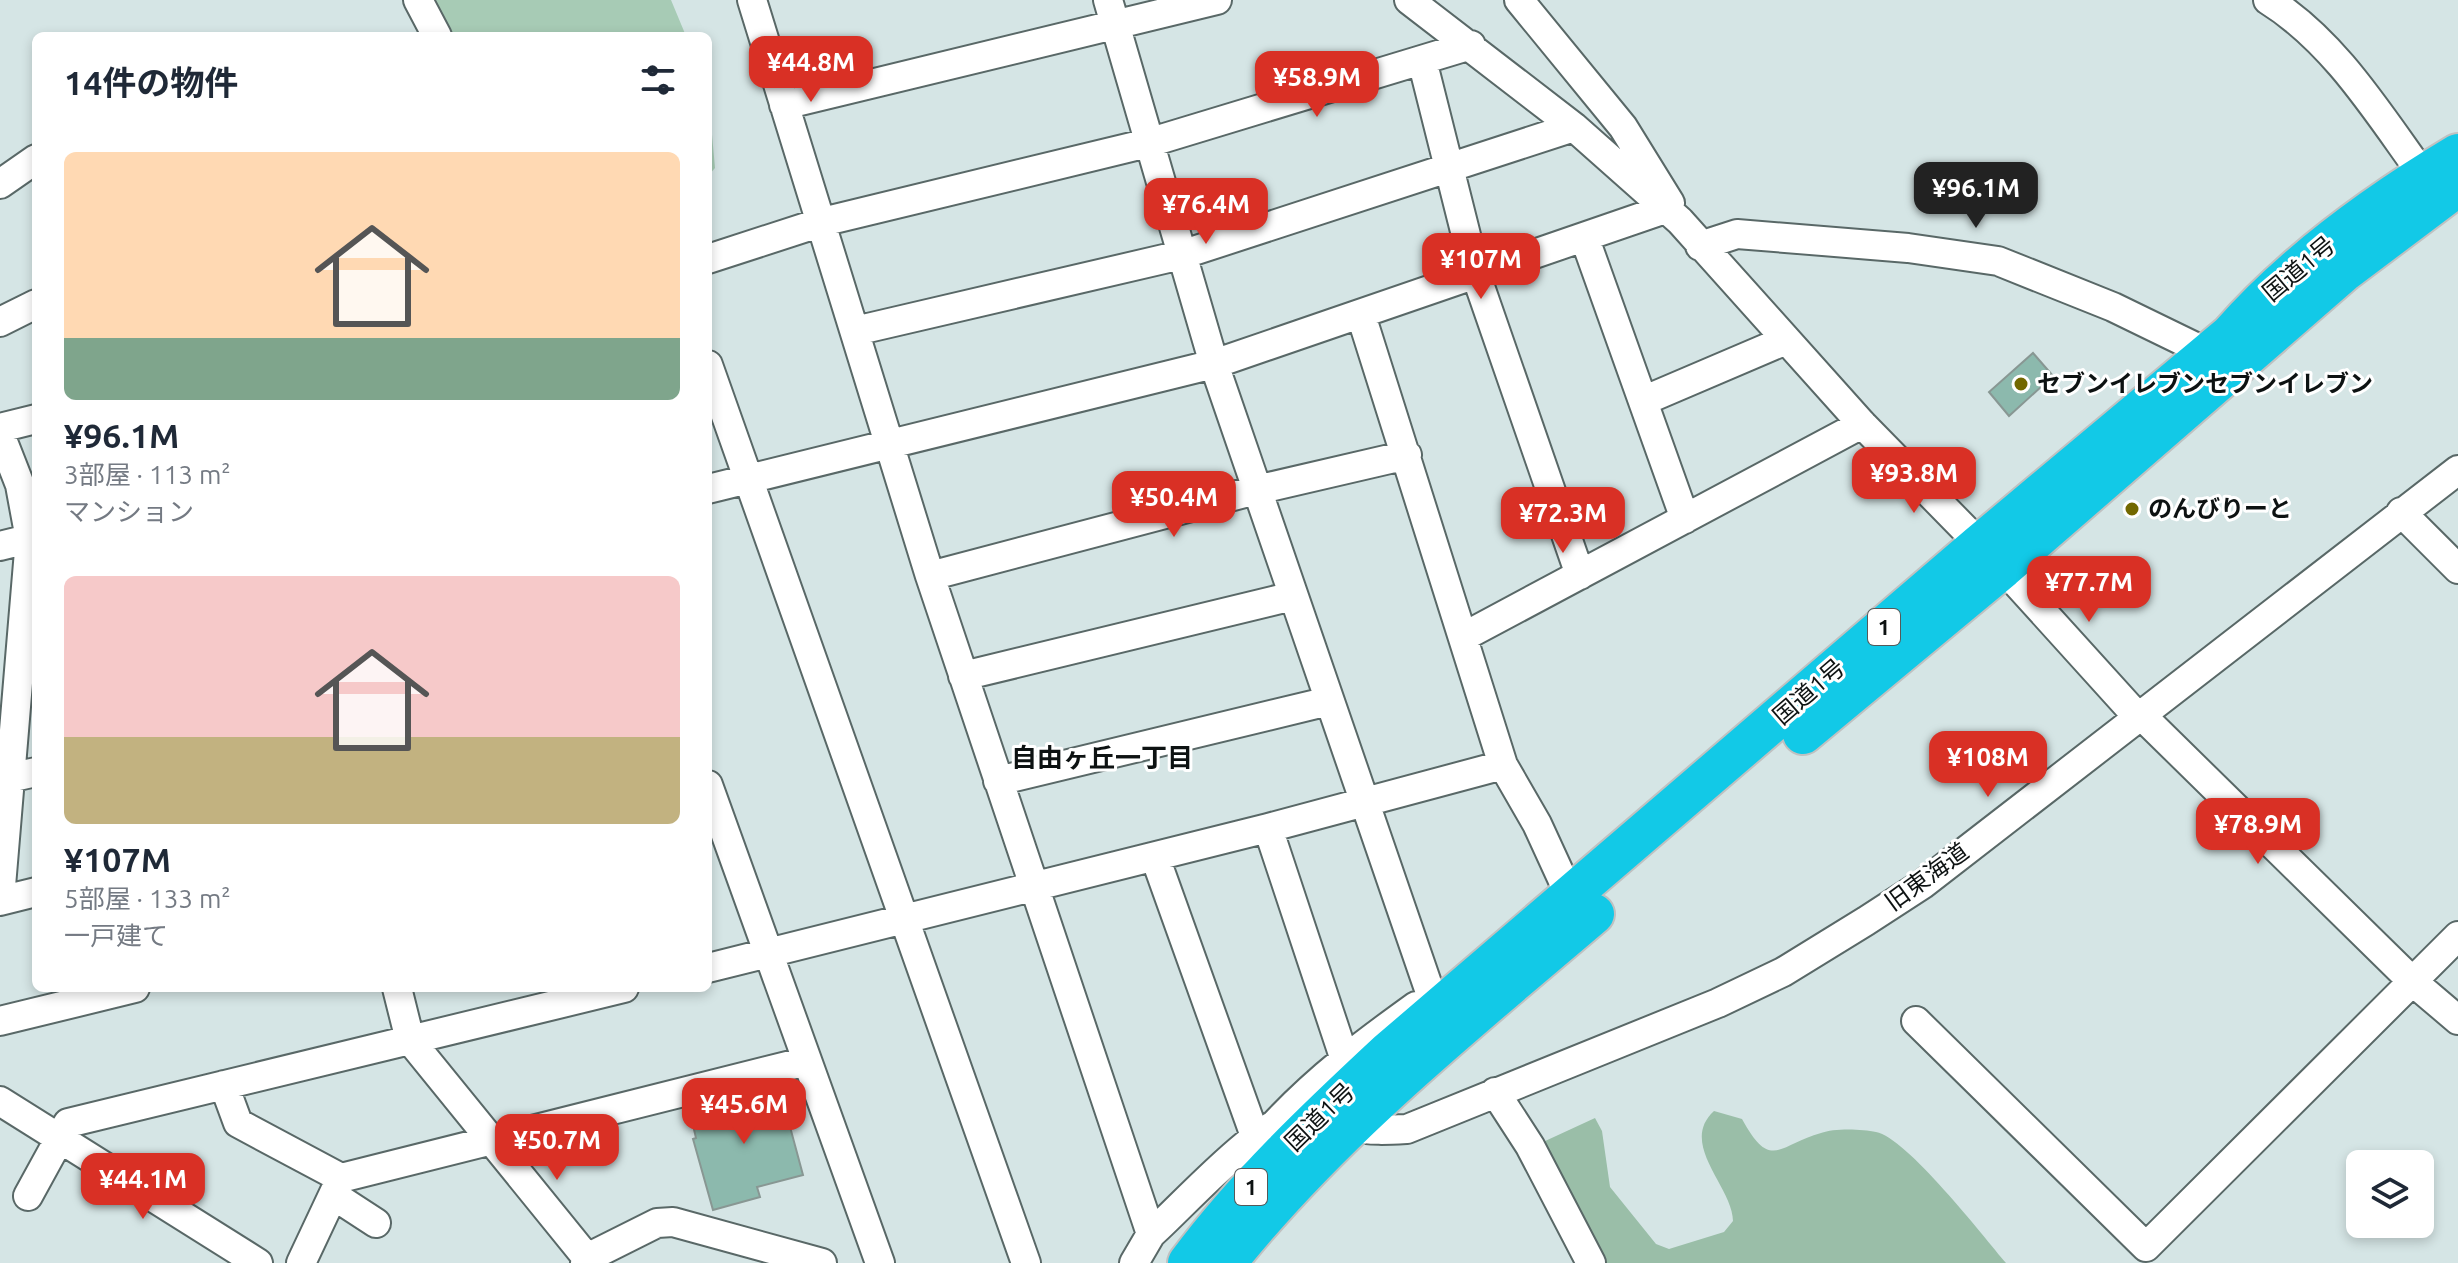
<!DOCTYPE html>
<html lang="ja">
<meta charset="utf-8">
<style>
body{margin:0;font-family:Ubuntu,"Noto Sans JP",sans-serif;background:#f6f6f7;color:#1f2937;height:100vh;display:flex;flex-direction:column;font-size:30px;white-space:nowrap}
*{box-sizing:border-box;margin:0}
p{font-size:26px;color:#747a83}
.icon{flex:none;width:44px;height:44px;fill:none;stroke:currentColor;stroke-width:2;stroke-linecap:round;stroke-linejoin:round}
.map{position:relative;flex:1;overflow:hidden}
.details{position:absolute;left:32px;top:32px;width:680px;height:960px;display:flex;flex-direction:column;background:#fff;border-radius:12px;box-shadow:0 4px 12px #0003}
.details>*{flex:none}
.controls{position:absolute;left:2346px;top:1150px;display:grid;gap:16px}
.controls a{display:grid;place-items:center;width:88px;height:88px;border-radius:12px;background:#fff;box-shadow:0 4px 12px #0003;font-size:40px}
.price{position:absolute;translate:-50% -68px;padding:0 18px;border-radius:16px;background:#d93025;color:#fff;font-size:26px;line-height:52px;filter:drop-shadow(0 2px 4px #0008)}
.price::after{content:'';position:absolute;left:50%;top:48px;width:24px;height:18px;margin-left:-12px;background:inherit;clip-path:polygon(0 0,100% 0,50% 100%)}
.price.on{background:#222;color:#fff}
ul{padding:0;list-style:none}
li{display:grid;align-content:center;gap:16px;height:424px;padding:0 32px}
li span{display:grid;place-items:center;height:248px;border-radius:12px;color:#555}
li>.icon{margin-inline-start:auto}
span .icon{width:144px;height:144px;fill:#fffc;stroke-width:1}
li b{font-size:34px}
h2{display:flex;justify-content:space-between;align-items:center;height:96px;padding:0 32px;font-size:34px}
.map>svg:first-child{display:block}
.green{fill:#a7cbb5}
.forest{fill:#9abea8}
.building{fill:#8cb9ad;stroke:#889793;stroke-width:2}
.lines{fill:none;stroke-linecap:round;stroke-linejoin:round}
.minor-casing{stroke:#596867;stroke-width:32}
.highway-casing{stroke:#c0c1c1;stroke-width:44}
.minor{stroke:#fff;stroke-width:28}
.highway{stroke:#12c9e7;stroke-width:40}
.poi-dot{fill:#726800;stroke:#fff;stroke-width:3}
.labels{text-anchor:middle;stroke-width:6;stroke-linejoin:round;paint-order:stroke}
.shield{fill:#fff;stroke:#565959;stroke-width:2}
.shield-label{font-size:22px;font-weight:bold;fill:#0d1212}
.street-label{font-size:24px;fill:#0d1212;stroke:#fff}
.poi-label{font-size:24px;font-weight:bold;fill:#0d1212;stroke:#fff;text-anchor:start}
.neighbourhood-label{font-size:26px;font-weight:bold;fill:#0d1212;stroke:#fff}
</style>
<div class="map">
<svg width="2458" height="1263" viewBox="0 0 2458 1263">
<rect width="100%" height="100%" fill="#d5e5e5"/>
<!-- green -->
<path class="green" d="M 430,0 L 671,0 L 686,36 L 448,36 Z
M 708,90 L 715,168 L 708,176 Z"/>
<!-- forest -->
<path class="forest" d="M 1714,1111 L 1742,1119 C 1771,1172 1778,1145 1821,1133 C 1834,1128 1862,1129 1876,1132 C 1906,1137 1984,1237 2006,1263 L 1602,1263 L 1543,1142 L 1595,1118 L 1602,1131 L 1610,1187 L 1656,1244 L 1669,1249 L 1724,1232 L 1733,1221 C 1733,1187 1678,1144 1714,1111 Z"/>
<!-- building -->
<path class="building" d="M 2033,353 L 2053,376 L 2009,416 L 1989,392 Z
M 779,1086 L 803,1175 L 757,1187 L 760,1197 L 713,1210 L 693,1139 L 696,1138 L 689,1108 Z"/>
<g class="lines">
<defs>
<path id="minor" d="M 418,0 L 437,36
M 752,0 L 930,576 L 1151,1234 L 1134,1263
M 1108,0 L 1214,364 L 1431,995
M 1409,0 L 1574,127 L 1680,221 L 1862,424 L 2003,568 L 2137,716
M 1519,0 L 1623,127 L 1670,203
M 2268,0 C 2334,41 2378,113 2423,175
M 1422,60 L 1476,275 L 1580,575
M 784,105 L 1217,0
M 0,184 L 36,159
M 1585,239 L 1685,519
M 1700,246 L 1737,234 L 1908,248 L 1998,261 L 2113,307 L 2222,360
M 708,259 L 822,222 L 1148,143 L 1471,45
M 1361,315 L 1503,765 L 1537,824 L 1571,898
M 0,322 L 36,304
M 855,331 L 1181,255 L 1574,127
M 708,365 L 1026,1263
M 1643,401 L 1786,340
M 0,428 L 36,419
M 0,434 L 20,485 L 30,539 L 0,898
M 708,489 L 1214,364 L 1665,209
M 2401,512 L 2458,569
M 0,546 L 36,537
M 930,576 L 1256,490 L 1407,455
M 1465,636 L 1862,424
M 963,676 L 1293,596
M 2140,714 L 2412,981 L 2458,1020
M 0,780 L 36,772
M 998,781 L 1329,701
M 708,785 L 880,1263
M 1268,828 L 1344,1057
M 1155,857 L 1255,1136
M 0,901 L 36,892
M 708,968 L 1268,828 L 1503,765
M 397,988 L 410,1040 L 587,1258
M 0,1021 L 135,988
M 1916,1021 L 2146,1247 L 2458,936
M 224,1085 L 238,1123 L 341,1178
M 1495,1092 L 1530,1146 L 1591,1263
M 0,1101 L 258,1263
M 1276,1123 C 1319,1077 1366,1042 1416,1006
M 333,1195 L 376,1223
M 28,1196 L 68,1123 L 624,988
M 1151,1234 C 1184,1205 1264,1114 1304,1114 C 1322,1114 1335,1123 1352,1127 C 1370,1131 1388,1130 1407,1129 L 1718,1003 L 1783,972 L 1866,921 L 1923,884 L 2458,470
M 301,1263 L 341,1178 L 807,1061
M 585,1263 L 587,1258 L 657,1223 L 673,1222 L 822,1263"/>
<path id="highway" d="M 1803,734 L 2003,568 L 2345,271 L 2458,186
M 1188,1263 C 1246,1185 1317,1118 1388,1052 L 1979,545 L 2231,334 C 2294,262 2376,203 2458,154
M 1226,1263 C 1332,1130 1465,1024 1594,914"/>
</defs>
<!-- minor casing -->
<use href="#minor" class="minor-casing"/>
<!-- highway casing -->
<use href="#highway" class="highway-casing"/>
<!-- minor -->
<use href="#minor" class="minor"/>
<!-- highway -->
<use href="#highway" class="highway"/>
</g>
<!-- markers -->
<g class="poi-dot">
<circle cx="2021" cy="384" r="8"/>
<circle cx="2132" cy="509" r="8"/>
</g>
<g class="labels">
<!-- shield labels -->
<g class="shield">
<rect x="1868" y="609" width="32" height="36" rx="6"/>
<rect x="1235" y="1169" width="32" height="36" rx="6"/>
</g>
<g class="shield-label">
<text x="1884" y="635">1</text>
<text x="1251" y="1195">1</text>
</g>
<!-- street labels -->
<g class="street-label">
<text transform="translate(2299 269) rotate(-40)" y="8">国道1号</text>
<text transform="translate(1809 692) rotate(-41)" y="8">国道1号</text>
<text transform="translate(1927 877) rotate(-36)" y="8">旧東海道</text>
<text transform="translate(1320 1117) rotate(-44)" y="8">国道1号</text>
</g>
<!-- poi labels -->
<g class="poi-label">
<text x="2037" y="392">セブンイレブンセブンイレブン</text>
<text x="2148" y="517">のんびりーと</text>
</g>
<!-- neighbourhood labels -->
<g class="neighbourhood-label">
<text x="1102" y="767">自由ヶ丘一丁目</text>
</g>
</g>
</svg>
<div class="controls">
<a><svg class="icon" aria-label="layers" viewBox="0 0 24 24"><path d="M12 4l9 5-9 5-9-5zM3 14l9 5 9-5"/></svg></a>
</div>
<b class="price" style="left:811px;top:104px">¥44.8M</b>
<b class="price" style="left:1317px;top:119px">¥58.9M</b>
<b class="price on" style="left:1976px;top:230px">¥96.1M</b>
<b class="price" style="left:1206px;top:246px">¥76.4M</b>
<b class="price" style="left:1481px;top:301px">¥107M</b>
<b class="price" style="left:1914px;top:515px">¥93.8M</b>
<b class="price" style="left:1174px;top:539px">¥50.4M</b>
<b class="price" style="left:1563px;top:555px">¥72.3M</b>
<b class="price" style="left:2089px;top:624px">¥77.7M</b>
<b class="price" style="left:1988px;top:799px">¥108M</b>
<b class="price" style="left:2258px;top:866px">¥78.9M</b>
<b class="price" style="left:744px;top:1146px">¥45.6M</b>
<b class="price" style="left:557px;top:1182px">¥50.7M</b>
<b class="price" style="left:143px;top:1221px">¥44.1M</b>
<section class="details">
<h2>14件の物件<svg class="icon" aria-label="filters" viewBox="0 0 24 24"><path d="M4 7h16M4 17h16"/><circle cx="9" cy="7" r="2"/><circle cx="15" cy="17" r="2"/></svg></h2>
<ul>
<li><span style="background:linear-gradient(#ffd9b3 75%,#7fa58c 0)"><svg class="icon" aria-label="home" viewBox="0 0 24 24"><path d="M3 11l9-7 9 7M6 9v11h12V9"/></svg></span><div><b>¥96.1M</b><p>3部屋 · 113 m²</p><p>マンション</p></div></li>
<li><span style="background:linear-gradient(#f6c9c9 65%,#c2b280 0)"><svg class="icon" aria-label="home" viewBox="0 0 24 24"><path d="M3 11l9-7 9 7M6 9v11h12V9"/></svg></span><div><b>¥107M</b><p>5部屋 · 133 m²</p><p>一戸建て</p></div></li>
</ul>
</section>
</div>
